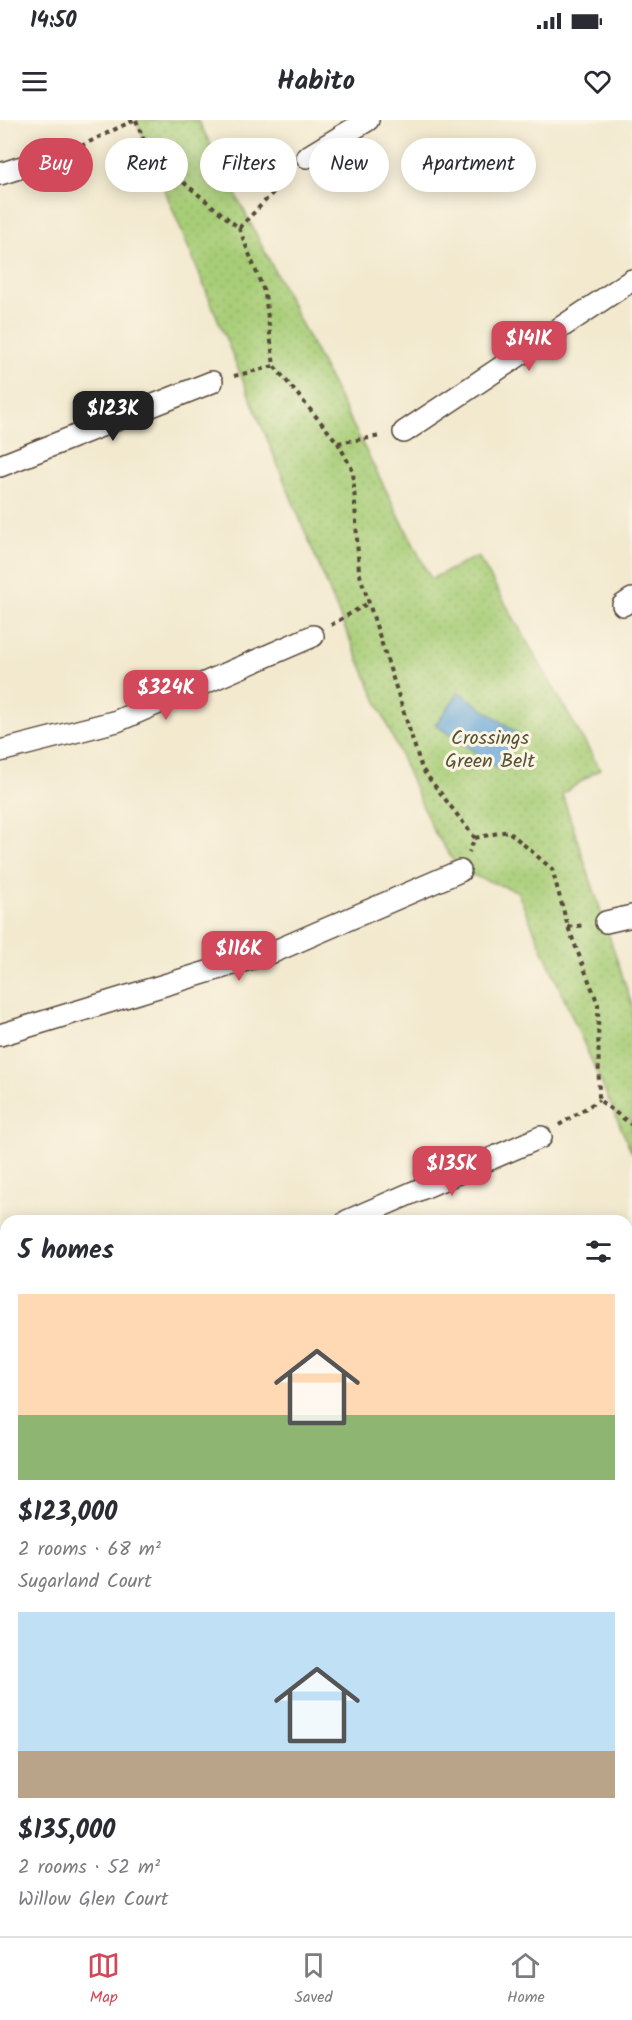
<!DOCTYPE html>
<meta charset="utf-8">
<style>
body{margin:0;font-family:Kalam,sans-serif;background:#f7f7f7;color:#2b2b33;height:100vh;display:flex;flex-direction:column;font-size:22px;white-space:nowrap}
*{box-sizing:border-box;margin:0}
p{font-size:20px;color:#7c7c81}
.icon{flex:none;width:33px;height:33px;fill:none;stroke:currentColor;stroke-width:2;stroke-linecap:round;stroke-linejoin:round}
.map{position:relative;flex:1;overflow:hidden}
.drawer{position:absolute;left:0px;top:1095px;width:633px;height:722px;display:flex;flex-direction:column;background:#fff;border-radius:18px 18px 0 0;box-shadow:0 3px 15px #0003}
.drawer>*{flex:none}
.top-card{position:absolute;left:18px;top:18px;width:597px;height:54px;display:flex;gap:12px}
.price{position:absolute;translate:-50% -51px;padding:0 14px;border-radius:12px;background:#d1495b;color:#fff;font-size:20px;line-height:39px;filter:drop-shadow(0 2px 3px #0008)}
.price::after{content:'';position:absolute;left:50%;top:36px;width:18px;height:14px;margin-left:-9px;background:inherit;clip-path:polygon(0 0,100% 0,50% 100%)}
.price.selected{background:#222;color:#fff}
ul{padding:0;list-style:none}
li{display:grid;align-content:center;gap:12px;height:318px;padding:0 18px}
li span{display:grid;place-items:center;height:186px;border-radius:0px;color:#555}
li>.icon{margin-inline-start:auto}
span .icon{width:108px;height:108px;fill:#fffc;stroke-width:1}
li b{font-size:26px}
h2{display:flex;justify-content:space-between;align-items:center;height:72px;padding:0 18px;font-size:26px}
.pill{padding:0 21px;border-radius:27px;background:#fff;box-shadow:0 3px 15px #0003;font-size:21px;line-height:54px}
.pill.selected{background:#d1495b;color:#fff}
.status{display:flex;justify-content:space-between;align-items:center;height:42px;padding:0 30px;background:#fff;direction:ltr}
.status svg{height:16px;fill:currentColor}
header{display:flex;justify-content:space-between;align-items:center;height:78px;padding:0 18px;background:#fff;font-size:27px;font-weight:600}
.dock{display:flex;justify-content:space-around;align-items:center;height:84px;border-top:2px solid #e1e1e2;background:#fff;font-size:16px;color:#7c7c81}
.dock a{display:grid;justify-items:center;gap:3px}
.dock .selected{color:#d1495b}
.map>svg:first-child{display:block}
.park{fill:url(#park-dots);stroke:#717c4a;stroke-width:1.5}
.water{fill:#65a5d8;stroke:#50687b;stroke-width:1.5}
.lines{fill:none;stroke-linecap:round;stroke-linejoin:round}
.minor-casing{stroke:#564739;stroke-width:24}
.path{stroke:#564739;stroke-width:4;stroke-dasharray:4.5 4.5;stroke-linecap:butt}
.minor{stroke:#fff;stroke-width:21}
.labels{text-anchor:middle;stroke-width:6;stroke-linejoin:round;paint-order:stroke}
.park-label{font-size:20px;fill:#565334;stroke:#fcf5e5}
</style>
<div class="status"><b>14:50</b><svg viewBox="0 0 49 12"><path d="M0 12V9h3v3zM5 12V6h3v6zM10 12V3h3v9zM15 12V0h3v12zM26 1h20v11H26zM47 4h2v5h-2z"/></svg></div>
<header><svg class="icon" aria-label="menu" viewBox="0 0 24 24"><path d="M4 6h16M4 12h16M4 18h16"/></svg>Habito<svg class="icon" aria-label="heart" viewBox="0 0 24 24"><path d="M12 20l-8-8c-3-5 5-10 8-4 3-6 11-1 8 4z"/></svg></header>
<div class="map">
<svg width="632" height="1816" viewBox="0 0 632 1816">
<defs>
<pattern id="park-dots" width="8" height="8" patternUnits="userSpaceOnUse" patternTransform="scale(1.5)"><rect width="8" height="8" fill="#a7cd77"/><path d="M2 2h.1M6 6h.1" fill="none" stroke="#91b066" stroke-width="1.8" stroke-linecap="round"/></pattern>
</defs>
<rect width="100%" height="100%" fill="#fcf5e5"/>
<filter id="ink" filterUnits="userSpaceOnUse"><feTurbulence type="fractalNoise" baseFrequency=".0167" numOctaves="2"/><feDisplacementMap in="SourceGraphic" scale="12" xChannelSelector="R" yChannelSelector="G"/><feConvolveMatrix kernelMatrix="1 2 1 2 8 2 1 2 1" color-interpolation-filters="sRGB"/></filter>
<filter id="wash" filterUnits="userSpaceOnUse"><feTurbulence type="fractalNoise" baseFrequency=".008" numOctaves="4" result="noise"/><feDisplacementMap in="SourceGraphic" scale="24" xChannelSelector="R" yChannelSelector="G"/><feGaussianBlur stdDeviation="1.35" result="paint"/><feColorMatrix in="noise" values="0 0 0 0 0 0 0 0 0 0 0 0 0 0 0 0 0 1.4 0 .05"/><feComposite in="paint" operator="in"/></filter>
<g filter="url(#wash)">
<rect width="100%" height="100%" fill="#f2e9cf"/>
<!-- park -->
<path class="park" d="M 136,0 L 198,0 L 431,459 L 478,436 L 600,649 L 562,674 L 632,885 L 632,1033 L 517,771 L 460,751 L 433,710 L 341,499 Z"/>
<!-- water -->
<path class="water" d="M 459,572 L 520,615 L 498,648 L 436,605 Z"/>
</g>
<g filter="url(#ink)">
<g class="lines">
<defs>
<path id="minor" d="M 307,37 L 368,0
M 0,54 L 60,35
M 404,312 L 632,160
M 0,346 L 212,262
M 623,485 L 632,479
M 0,631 L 117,601 L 313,516
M 606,802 L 632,796
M 0,915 L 273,832 L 460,751
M 347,1101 L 541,1017
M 0,1193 L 6,1192
M 627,1274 L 632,1272
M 0,1467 L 6,1466
M 627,1575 L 632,1573
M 0,1763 L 6,1761"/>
</defs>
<!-- minor casing -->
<use href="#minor" class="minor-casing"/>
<!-- path -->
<path class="path" d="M 136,0 L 149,34 L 239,108 L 265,174 L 274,246 L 338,323 L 353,351 L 359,452 L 422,649 L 475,718 L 469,732
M 81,26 L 134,0
M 239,108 L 293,52
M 234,256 L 274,246
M 338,323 L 381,316
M 331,505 L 370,482
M 475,718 L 508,711 L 552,749 L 568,807 L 598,884 L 599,980 L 632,1005
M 568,807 L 585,805
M 559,1005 L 599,980"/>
<!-- minor -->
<use href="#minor" class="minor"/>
</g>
</g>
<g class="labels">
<!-- park labels -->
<g class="park-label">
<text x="490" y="624">Crossings<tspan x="490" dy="23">Green Belt</tspan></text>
</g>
</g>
</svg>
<b class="price" style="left:529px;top:252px">$141K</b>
<b class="price selected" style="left:113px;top:322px">$123K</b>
<b class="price" style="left:166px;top:601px">$324K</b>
<b class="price" style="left:239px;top:862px">$116K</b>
<b class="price" style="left:452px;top:1077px">$135K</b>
<div class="top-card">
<a class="pill selected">Buy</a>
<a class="pill">Rent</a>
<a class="pill">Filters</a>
<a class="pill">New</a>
<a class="pill">Apartment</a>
</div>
<section class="drawer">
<h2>5 homes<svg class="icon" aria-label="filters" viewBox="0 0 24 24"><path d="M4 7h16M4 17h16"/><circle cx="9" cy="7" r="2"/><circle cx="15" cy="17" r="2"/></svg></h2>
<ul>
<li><span style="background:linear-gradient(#ffd9b3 65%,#8fb573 0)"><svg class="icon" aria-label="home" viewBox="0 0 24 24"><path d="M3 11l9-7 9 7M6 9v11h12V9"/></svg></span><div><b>$123,000</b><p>2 rooms · 68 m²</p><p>Sugarland Court</p></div></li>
<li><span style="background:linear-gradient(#bfe0f5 75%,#b9a48a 0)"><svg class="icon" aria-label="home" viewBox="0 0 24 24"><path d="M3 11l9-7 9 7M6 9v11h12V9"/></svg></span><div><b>$135,000</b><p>2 rooms · 52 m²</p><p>Willow Glen Court</p></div></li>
</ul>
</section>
</div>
<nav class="dock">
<a class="selected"><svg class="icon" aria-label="map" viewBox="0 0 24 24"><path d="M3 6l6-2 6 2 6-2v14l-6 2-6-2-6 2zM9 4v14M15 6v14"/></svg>Map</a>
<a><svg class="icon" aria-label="saved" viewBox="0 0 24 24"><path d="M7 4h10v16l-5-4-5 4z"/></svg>Saved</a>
<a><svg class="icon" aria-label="home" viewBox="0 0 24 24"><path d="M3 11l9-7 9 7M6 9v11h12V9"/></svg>Home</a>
</nav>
